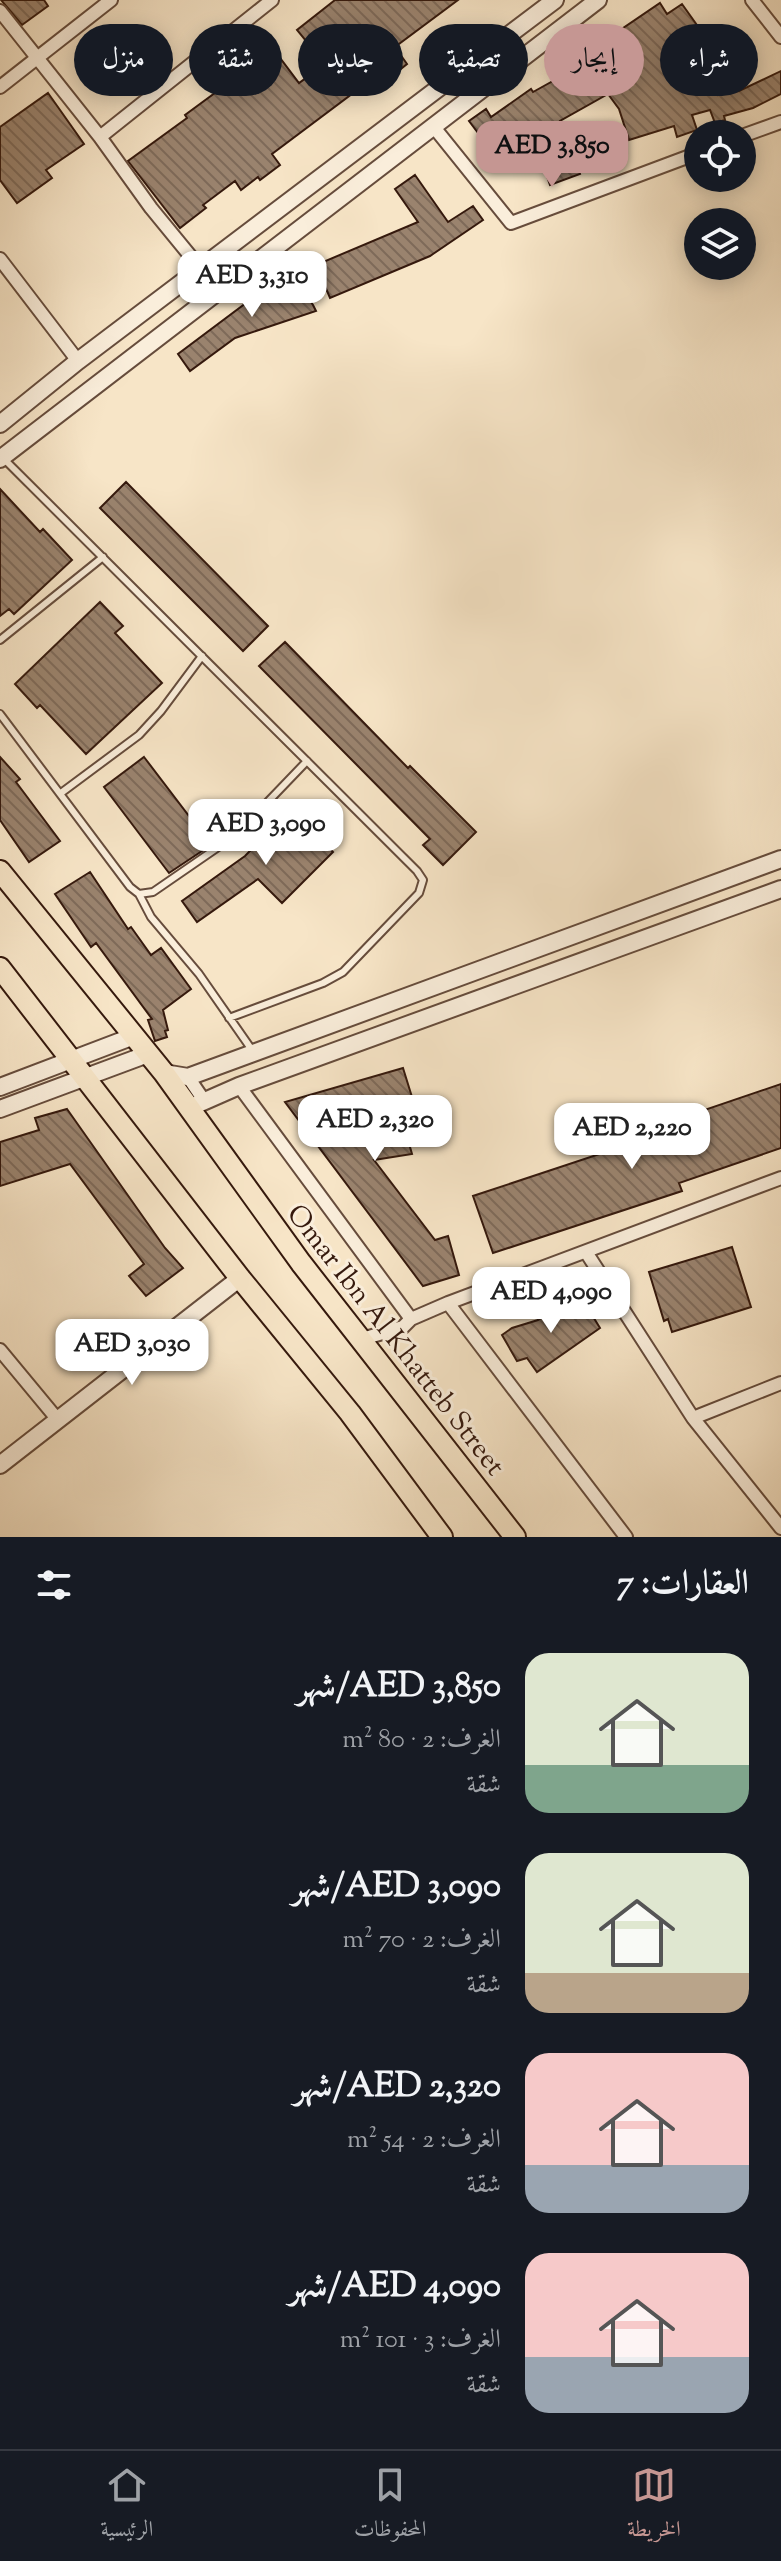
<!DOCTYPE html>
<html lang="ar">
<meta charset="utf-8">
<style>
body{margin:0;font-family:"Sorts Mill Goudy",Amiri,serif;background:#242831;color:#f1f3f6;direction:rtl;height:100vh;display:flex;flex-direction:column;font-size:30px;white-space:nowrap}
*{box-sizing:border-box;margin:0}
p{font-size:26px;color:#9ea1a6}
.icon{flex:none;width:44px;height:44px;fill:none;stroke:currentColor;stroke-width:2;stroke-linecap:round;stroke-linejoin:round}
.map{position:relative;height:1537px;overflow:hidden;direction:ltr}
.sheet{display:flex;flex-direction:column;background:#171b24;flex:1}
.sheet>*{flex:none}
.top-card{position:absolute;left:24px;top:24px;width:734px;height:72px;direction:rtl;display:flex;gap:16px}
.buttons{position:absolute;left:684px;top:120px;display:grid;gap:16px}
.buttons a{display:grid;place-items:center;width:72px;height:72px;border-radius:50%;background:#171b24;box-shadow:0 4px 20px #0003;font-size:40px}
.price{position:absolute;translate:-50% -68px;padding:0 18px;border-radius:16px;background:#fff;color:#222;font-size:26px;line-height:52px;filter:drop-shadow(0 2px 4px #0008)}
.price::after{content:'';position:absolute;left:50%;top:48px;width:24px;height:18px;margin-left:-12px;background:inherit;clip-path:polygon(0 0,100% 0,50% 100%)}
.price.current{background:#c59692;color:#111}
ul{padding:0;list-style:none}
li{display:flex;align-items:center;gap:24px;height:200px;padding:0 32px}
li span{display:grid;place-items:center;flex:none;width:224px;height:160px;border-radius:24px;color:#555}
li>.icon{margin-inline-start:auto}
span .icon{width:96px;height:96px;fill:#fffc;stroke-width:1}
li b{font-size:34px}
h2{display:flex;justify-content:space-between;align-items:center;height:96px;padding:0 32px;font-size:34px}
.tag{padding:0 28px;border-radius:36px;background:#171b24;box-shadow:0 4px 20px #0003;font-size:28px;line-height:72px}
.tag.current{background:#c59692;color:#111}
.tabs{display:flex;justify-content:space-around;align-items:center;height:112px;border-top:2px solid #363941;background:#171b24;font-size:22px;color:#9ea1a6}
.tabs a{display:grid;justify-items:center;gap:4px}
.tabs .current{color:#c59692}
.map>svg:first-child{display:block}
.building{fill:url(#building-back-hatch);stroke:#35190d;stroke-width:2}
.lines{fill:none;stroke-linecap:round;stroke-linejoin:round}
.service-casing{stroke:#664c3c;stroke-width:10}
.minor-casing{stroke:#664c3c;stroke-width:16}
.tertiary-casing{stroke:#664c3c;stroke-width:20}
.primary-casing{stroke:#35190d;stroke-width:24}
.service{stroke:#faeedb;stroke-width:6}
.minor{stroke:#faeedb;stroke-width:12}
.tertiary{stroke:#faeedb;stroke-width:16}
.primary{stroke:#f7e5c7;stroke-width:20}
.labels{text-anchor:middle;stroke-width:6;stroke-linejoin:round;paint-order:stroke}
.street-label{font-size:28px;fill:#35190d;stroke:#faeedb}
</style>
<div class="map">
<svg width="781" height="1537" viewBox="0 0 781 1537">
<defs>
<pattern id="building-back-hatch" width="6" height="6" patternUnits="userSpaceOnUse" patternTransform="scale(2)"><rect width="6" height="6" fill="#9a836e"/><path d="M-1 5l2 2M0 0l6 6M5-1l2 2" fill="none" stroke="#7e6a59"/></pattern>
</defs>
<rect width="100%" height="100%" fill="#f7e5c7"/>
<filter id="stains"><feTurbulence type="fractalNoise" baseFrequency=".0025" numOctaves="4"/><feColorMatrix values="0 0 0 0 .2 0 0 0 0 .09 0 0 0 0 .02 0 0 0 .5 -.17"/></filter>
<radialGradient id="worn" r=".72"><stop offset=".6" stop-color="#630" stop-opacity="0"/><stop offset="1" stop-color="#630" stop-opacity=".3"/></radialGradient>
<!-- building -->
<path class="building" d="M 1,0 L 44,0 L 48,6 L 22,25 Z
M 335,0 L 458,0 L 395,47 L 407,64 L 382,84 L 376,76 L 272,154 L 280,165 L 260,180 L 258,177 L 241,190 L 235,181 L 203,205 L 206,208 L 180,228 L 128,161 L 187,118 L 185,115 L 242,73 L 240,70 L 271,46 L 299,83 L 325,64 L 297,30 Z
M 660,3 L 667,14 L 682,4 L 704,35 L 691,43 L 706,65 L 718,95 L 739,91 L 781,71 L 781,94 L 753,108 L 724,116 L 725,120 L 715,123 L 710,110 L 692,115 L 697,130 L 677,137 L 674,126 L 629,140 L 619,109 L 608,94 L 560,121 L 580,174 L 550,185 L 533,137 L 509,154 L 488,126 L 478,133 L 469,121 L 486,109 L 491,117 L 531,89 L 533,92 L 587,62 L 582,56 Z
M 48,93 L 84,144 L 46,170 L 52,178 L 17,203 L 0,180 L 0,127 Z
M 415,175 L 448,222 L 473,206 L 483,220 L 430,256 L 330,298 L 316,265 L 418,222 L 395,189 Z
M 291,274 L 313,305 L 316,311 L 235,338 L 190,371 L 178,354 L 278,279 Z
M 126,482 L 268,626 L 243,651 L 100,508 Z
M 0,489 L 40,532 L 43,529 L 72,560 L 14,614 L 9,609 L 0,616 Z
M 100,602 L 123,626 L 115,633 L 162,683 L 86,754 L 40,705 L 37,708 L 15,684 Z
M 285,642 L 408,768 L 410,766 L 476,832 L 443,865 L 423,845 L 430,839 L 259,666 Z
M 0,757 L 20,779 L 16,782 L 60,841 L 29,862 L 0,820 Z
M 144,757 L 211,845 L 169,873 L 104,787 Z
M 290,810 L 333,852 L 282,903 L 258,879 L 197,922 L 182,901 L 245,856 Z
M 90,872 L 128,929 L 131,927 L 151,955 L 161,948 L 191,989 L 163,1010 L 168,1030 L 165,1031 L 167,1037 L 155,1041 L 148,1020 L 152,1019 L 96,943 L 91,947 L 55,894 Z
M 403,1068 L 412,1097 L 397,1102 L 412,1154 L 374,1160 L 435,1240 L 448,1236 L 459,1275 L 423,1286 L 285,1102 Z
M 781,1084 L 781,1148 L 679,1183 L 682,1191 L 493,1253 L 473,1196 L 672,1130 L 669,1122 Z
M 67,1109 L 165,1248 L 183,1268 L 146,1296 L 129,1276 L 144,1264 L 70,1164 L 0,1186 L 0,1142 L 39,1130 L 35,1118 Z
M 732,1247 L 751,1307 L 672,1332 L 668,1319 L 664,1321 L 649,1272 Z
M 584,1302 L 600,1328 L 537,1372 L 527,1358 L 517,1361 L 502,1335 L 512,1328 L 538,1320 L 548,1313 Z"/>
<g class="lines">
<defs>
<path id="service" d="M 5,460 L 417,871 L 423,880 L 419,893 L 343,972 L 323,983 L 229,1018
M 0,640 L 103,557
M 0,714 L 130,887 L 139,894 L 153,892 L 227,841 L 259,811 L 307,761
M 61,793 L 139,735 L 161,711 L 202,656
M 139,894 L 151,917 L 199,974 L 252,1050"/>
<path id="minor" d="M 752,0 L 781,37
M 0,11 L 100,137 L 151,208 L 201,269
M 0,87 L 111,0
M 433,126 L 511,223 L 698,153
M 742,136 L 781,122
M 100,137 L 272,0
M 0,259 L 78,361
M 188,1077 L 205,1102
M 239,1086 L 411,1319
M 586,1252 L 693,1418 L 781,1528
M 448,1303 L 626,1537
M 362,1339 L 403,1327 L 411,1319 L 448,1303 L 781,1178
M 0,1350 L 58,1420
M 693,1418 L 781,1383"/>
<path id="tertiary" d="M 0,424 L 78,361 L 555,0
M 0,459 L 598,0
M 164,1073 L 188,1077 L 781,859
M 0,1087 L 134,1036
M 189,1108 L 239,1086 L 781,889
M 0,1109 L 148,1054
M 0,1465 L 240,1278"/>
<path id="primary" d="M 0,871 L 164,1073 L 301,1263 L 515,1537
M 0,968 L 240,1278 L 350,1413 L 442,1537"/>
</defs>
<!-- service casing -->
<use href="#service" class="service-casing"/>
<!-- minor casing -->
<use href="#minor" class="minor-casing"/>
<!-- tertiary casing -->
<use href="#tertiary" class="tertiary-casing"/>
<!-- primary casing -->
<use href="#primary" class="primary-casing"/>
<!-- service -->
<use href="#service" class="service"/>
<!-- minor -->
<use href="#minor" class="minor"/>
<!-- tertiary -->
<use href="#tertiary" class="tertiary"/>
<!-- primary -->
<use href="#primary" class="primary"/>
</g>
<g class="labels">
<!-- street labels -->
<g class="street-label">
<text transform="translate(397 1339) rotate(52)" y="10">Omar Ibn Al Khatteb Street</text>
</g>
</g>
<rect width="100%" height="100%" filter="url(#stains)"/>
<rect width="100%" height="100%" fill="url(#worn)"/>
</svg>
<div class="buttons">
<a><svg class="icon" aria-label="locate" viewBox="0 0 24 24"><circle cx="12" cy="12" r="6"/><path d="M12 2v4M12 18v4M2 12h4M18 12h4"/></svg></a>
<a><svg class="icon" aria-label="layers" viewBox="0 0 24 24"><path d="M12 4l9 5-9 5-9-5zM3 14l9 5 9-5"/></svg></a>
</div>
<b class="price current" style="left:552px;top:189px">AED 3,850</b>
<b class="price" style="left:252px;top:319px">AED 3,310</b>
<b class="price" style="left:266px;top:867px">AED 3,090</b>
<b class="price" style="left:375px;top:1163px">AED 2,320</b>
<b class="price" style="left:632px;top:1171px">AED 2,220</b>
<b class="price" style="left:551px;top:1335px">AED 4,090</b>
<b class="price" style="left:132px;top:1387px">AED 3,030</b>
<div class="top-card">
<a class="tag">شراء</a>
<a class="tag current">إيجار</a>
<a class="tag">تصفية</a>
<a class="tag">جديد</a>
<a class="tag">شقة</a>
<a class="tag">منزل</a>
</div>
</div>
<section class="sheet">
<h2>العقارات: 7<svg class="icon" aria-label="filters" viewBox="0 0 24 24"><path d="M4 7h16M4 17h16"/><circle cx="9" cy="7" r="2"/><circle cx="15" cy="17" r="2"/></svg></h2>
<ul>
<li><span style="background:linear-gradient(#dfe7d0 70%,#7fa58c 0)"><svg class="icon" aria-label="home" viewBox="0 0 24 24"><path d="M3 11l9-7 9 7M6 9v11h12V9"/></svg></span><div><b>AED 3,850/شهر</b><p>الغرف: 2 · 80 m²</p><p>شقة</p></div></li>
<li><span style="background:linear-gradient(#dfe7d0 75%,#b9a48a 0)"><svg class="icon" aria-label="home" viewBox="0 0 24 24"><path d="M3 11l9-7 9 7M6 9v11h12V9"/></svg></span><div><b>AED 3,090/شهر</b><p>الغرف: 2 · 70 m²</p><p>شقة</p></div></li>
<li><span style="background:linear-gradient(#f6c9c9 70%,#9aa5b1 0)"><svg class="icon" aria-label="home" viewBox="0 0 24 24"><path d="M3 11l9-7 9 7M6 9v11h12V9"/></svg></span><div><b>AED 2,320/شهر</b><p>الغرف: 2 · 54 m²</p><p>شقة</p></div></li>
<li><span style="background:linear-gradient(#f6c9c9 65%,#9aa5b1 0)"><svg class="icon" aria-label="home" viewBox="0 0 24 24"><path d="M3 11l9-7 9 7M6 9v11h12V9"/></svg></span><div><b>AED 4,090/شهر</b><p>الغرف: 3 · 101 m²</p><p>شقة</p></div></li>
</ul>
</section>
<nav class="tabs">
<a class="current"><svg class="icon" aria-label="map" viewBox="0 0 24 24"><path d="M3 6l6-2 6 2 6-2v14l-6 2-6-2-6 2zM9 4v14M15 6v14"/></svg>الخريطة</a>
<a><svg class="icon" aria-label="saved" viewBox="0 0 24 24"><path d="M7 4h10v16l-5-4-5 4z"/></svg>المحفوظات</a>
<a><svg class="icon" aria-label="home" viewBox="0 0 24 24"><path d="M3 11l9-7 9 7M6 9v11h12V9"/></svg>الرئيسية</a>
</nav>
